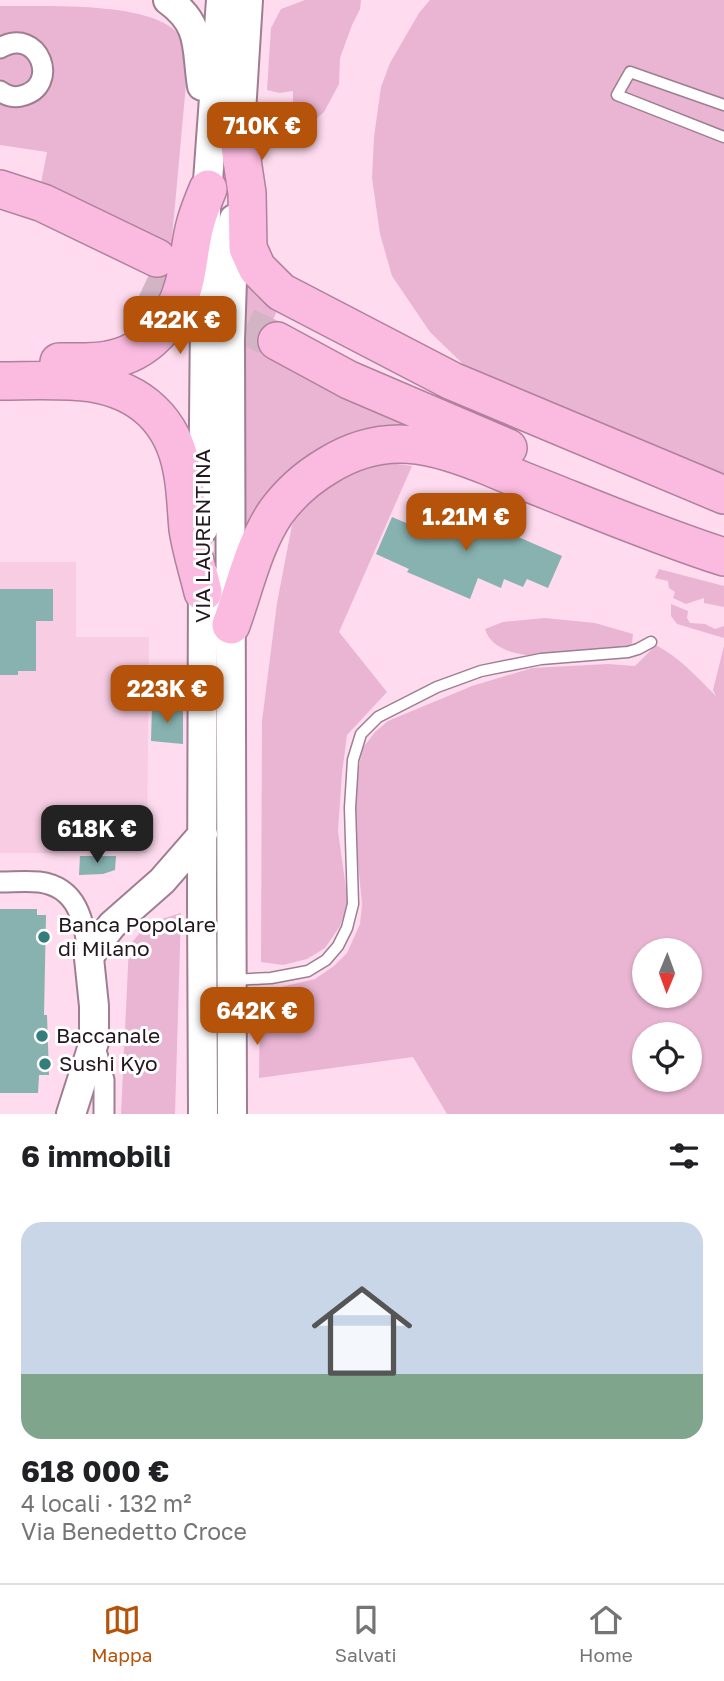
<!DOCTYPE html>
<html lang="it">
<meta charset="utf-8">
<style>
body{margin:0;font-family:"Golos Text",sans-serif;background:#f2f2f2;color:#202124;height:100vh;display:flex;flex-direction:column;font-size:26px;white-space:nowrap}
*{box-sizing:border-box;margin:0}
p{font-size:23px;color:#757577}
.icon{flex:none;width:38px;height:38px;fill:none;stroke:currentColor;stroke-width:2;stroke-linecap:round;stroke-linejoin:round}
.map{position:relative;height:1114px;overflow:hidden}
.details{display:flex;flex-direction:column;background:#fff;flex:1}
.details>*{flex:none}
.needle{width:46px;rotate:181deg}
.buttons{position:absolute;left:632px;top:938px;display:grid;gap:14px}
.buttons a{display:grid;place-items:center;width:70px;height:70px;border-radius:50%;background:#fff;box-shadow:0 2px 5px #0004;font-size:35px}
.price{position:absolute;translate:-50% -60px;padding:0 16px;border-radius:14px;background:#b45309;color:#fff;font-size:23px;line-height:46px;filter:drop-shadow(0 2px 4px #0008)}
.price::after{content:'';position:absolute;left:50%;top:42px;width:21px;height:16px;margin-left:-10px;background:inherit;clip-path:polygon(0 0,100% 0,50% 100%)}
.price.current{background:#222;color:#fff}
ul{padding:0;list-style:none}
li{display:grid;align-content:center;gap:14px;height:371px;padding:0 21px}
li span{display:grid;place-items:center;height:217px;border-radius:21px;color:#555}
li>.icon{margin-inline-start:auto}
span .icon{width:126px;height:126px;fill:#fffc;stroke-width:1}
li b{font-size:30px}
h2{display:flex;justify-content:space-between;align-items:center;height:84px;padding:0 21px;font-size:30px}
.tab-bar{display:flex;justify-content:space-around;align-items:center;height:98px;border-top:2px solid #e0e0e0;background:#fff;font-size:19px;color:#757577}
.tab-bar a{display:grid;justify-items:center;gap:4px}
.tab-bar .current{color:#b45309}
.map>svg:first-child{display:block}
.built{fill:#f8cde4}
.green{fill:#e9b5d2;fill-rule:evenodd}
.building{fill:#87b2b0}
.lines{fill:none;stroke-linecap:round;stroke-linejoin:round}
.highway-tunnel{stroke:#d2b4c5;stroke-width:37;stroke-dasharray:37 18;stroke-linecap:butt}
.lane-casing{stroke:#9e7e90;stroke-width:13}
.street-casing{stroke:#9e7e90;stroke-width:23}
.secondary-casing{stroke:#9e7e90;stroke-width:32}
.highway-casing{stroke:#b0819c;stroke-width:40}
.lane{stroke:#fff;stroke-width:10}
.street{stroke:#fff;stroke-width:19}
.secondary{stroke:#fff;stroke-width:28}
.highway{stroke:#fbbadf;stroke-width:37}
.poi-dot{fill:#357d7b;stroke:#fff;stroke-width:2.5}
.labels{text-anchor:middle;stroke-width:6;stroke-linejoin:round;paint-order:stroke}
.street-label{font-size:21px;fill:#24181f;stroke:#fff}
.poi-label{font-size:21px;fill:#24181f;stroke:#fff;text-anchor:start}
</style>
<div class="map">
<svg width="724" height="1114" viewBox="0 0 724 1114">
<rect width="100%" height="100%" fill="#fedbee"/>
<!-- built -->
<path class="built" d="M 0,562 L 76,562 L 76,637 L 149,637 L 147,853 L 0,853 Z"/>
<!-- green -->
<path class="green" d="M 305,0 L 361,0 L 360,9 L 352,25 L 340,58 L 339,84 L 324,112 L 315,120 L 298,117 L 293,102 L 293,91 L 279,93 L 267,90 L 271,28 L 281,9 Z
M 430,0 L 724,0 L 724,478 L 494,383 L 465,366 L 430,332 L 392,276 L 380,234 L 372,178 L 374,137 L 381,87 L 390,63 L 419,13 Z
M 0,6 C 42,7 154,0 180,36 C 184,42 186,54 188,62 L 171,249 L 41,183 L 47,152 L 0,145 Z
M 244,258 L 281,301 L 259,353 L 428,426 L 291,470 L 245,526 L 242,346 Z
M 382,462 L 412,466 L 339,632 L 387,692 L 347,735 L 342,773 L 338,831 L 348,903 L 340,926 L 325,948 L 307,959 L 283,965 L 261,962 L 262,721 L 277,603 L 292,525 L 305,498 L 349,472 Z
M 659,569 L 724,586 L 724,607 L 704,603 L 704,598 L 686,604 L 673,598 L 675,592 L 669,588 L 668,581 L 655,578 Z
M 671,604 L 688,611 L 687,618 L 690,623 L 705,624 L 715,629 L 724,626 L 724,638 L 677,624 L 671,616 Z
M 545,618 L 595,623 L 633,634 L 632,643 L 627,648 C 593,652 498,672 485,629 L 503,622 Z
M 656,645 C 680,658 697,677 716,696 L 713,690 L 724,646 L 724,1114 L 447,1114 L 413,1057 L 259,1078 L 260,992 L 315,979 L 334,966 L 347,953 L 360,924 L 362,904 L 354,822 L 356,786 L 362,749 L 375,732 L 388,721 L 472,686 L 532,668 L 608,664 L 635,666 ZM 644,950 L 690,950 L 690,996 L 644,996 ZM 644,1034 L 690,1034 L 690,1080 L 644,1080 Z
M 181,913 L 175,1114 L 121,1114 L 129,946 L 148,923 Z"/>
<!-- building -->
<path class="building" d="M 438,502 L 562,556 L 548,588 L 527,579 L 523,587 L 504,579 L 501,588 L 478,578 L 470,599 L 407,572 L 409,569 L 376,554 L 392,517 L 425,531 Z
M 0,589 L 53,589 L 53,621 L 36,621 L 36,671 L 18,671 L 18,675 L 0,675 Z
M 152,706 L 183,707 L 183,744 L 151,741 Z
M 80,856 L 116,856 L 115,870 L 103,874 L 79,875 Z
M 0,909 L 37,909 L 37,915 L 46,915 L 44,1015 L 47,1015 L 49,1075 L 39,1075 L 38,1093 L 0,1093 Z"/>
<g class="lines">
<!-- highway-tunnel -->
<path class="highway-tunnel" d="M 147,279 L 277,341"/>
<defs>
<path id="lane" d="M 724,105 L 630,72 L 617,95 L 724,137
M 232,980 L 271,978 L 308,971 L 326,960 L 338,946 L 347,928 L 353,904 L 350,808 L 353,760 L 361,734 L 378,717 L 437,687 L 481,671 L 541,659 L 628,652 L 638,649 L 651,642"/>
<path id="street" d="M 0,48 C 39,25 62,87 21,96 C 13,98 7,96 0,91
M 0,882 C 13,882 26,881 39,882 C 80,887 84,924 89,958
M 94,1043 L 104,1080 L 104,1114"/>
<path id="secondary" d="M 168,0 C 203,25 196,49 202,86
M 238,161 L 248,0
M 203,529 L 206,209 L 221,0
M 203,573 L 202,901 L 203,1114
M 71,1114 L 94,1042 L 94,1006 L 89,958 L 95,947 L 112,925 L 162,881 L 203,834
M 232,1114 L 230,340 L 234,219"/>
<path id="highway" d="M 239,140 L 247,193 L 248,248 L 257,268 L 281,292 L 452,381 L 724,495
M 0,189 L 43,203 L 157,258
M 277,341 L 349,380 L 508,448
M 59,362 C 76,362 93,363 108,360 C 148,353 174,322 184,284 C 189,265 190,244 195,225 C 198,213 203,201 208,189
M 0,381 C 30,381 61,379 92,383 C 141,391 173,421 182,470 C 186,489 186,509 188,529 C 191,550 198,571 203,592
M 231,625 C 245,587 253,546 276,512 C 290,493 307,478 327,466 C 385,430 432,444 490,467 C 513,477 536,486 559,495 C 614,517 668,539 724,557"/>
</defs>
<!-- lane casing -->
<use href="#lane" class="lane-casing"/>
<!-- street casing -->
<use href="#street" class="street-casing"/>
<!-- secondary casing -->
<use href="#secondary" class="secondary-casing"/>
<!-- highway casing -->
<use href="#highway" class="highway-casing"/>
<!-- lane -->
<use href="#lane" class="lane"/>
<!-- street -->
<use href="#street" class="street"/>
<!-- secondary -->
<use href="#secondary" class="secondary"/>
<!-- highway -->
<use href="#highway" class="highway"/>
</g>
<!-- markers -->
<g class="poi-dot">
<circle cx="44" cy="937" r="7"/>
<circle cx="42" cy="1036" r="7"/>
<circle cx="45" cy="1064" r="7"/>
</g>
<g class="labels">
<!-- street labels -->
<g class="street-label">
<text transform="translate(203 536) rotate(-90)" y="7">VIA LAURENTINA</text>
</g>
<!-- poi labels -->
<g class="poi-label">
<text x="58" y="932">Banca Popolare<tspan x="58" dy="24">di Milano</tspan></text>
<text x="56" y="1043">Baccanale</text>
<text x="59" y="1071">Sushi Kyo</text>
</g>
</g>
</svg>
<div class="buttons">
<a><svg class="needle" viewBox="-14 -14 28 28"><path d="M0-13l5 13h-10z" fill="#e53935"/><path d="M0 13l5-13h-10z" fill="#757577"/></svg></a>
<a><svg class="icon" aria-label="locate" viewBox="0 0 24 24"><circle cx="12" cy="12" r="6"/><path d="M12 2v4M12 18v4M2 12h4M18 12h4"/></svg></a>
</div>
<b class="price" style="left:262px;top:162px">710K €</b>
<b class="price" style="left:180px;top:356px">422K €</b>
<b class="price" style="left:466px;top:553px">1.21M €</b>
<b class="price" style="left:167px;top:725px">223K €</b>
<b class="price current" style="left:97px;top:865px">618K €</b>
<b class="price" style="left:257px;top:1047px">642K €</b>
</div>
<section class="details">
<h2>6 immobili<svg class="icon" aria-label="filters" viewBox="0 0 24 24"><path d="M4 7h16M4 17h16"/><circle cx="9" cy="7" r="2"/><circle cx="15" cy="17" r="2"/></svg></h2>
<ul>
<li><span style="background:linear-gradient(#c9d6e8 70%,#7fa58c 0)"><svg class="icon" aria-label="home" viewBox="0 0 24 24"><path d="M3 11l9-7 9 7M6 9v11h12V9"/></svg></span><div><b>618 000 €</b><p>4 locali · 132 m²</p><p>Via Benedetto Croce</p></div></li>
</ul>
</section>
<nav class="tab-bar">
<a class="current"><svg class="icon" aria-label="map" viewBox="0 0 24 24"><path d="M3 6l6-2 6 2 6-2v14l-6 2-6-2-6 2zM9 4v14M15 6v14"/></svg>Mappa</a>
<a><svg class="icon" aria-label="saved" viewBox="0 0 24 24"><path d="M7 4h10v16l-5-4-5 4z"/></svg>Salvati</a>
<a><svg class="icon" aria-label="home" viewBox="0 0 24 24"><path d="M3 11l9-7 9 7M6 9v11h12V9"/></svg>Home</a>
</nav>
